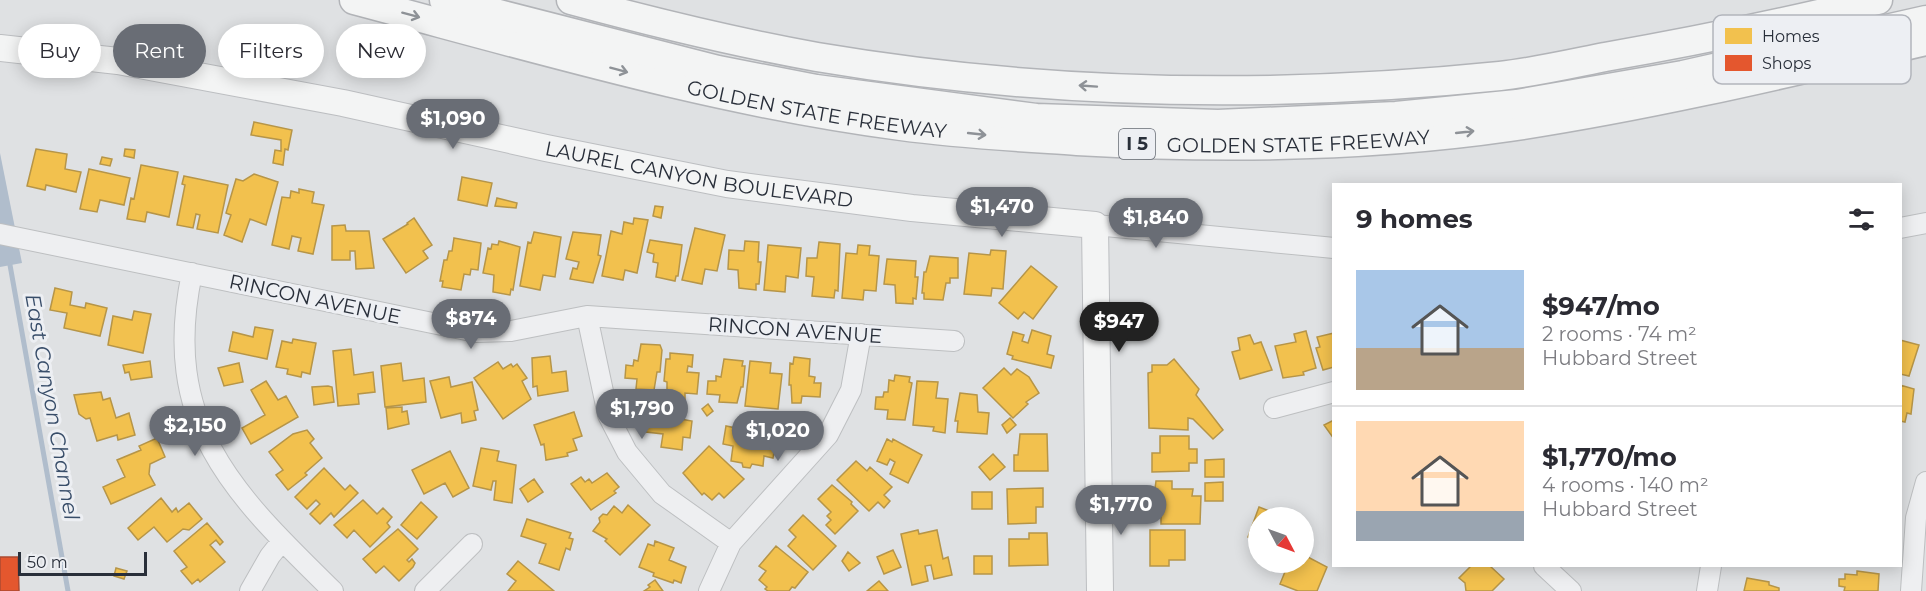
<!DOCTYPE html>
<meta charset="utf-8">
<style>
body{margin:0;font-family:Montserrat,sans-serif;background:#f2f2f3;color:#2b2b33;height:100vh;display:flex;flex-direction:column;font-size:22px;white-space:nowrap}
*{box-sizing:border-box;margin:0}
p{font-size:20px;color:#7c7c81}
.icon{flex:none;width:33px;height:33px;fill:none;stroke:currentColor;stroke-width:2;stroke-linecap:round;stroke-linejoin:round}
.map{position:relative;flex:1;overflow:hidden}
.sheet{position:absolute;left:1332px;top:183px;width:570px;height:384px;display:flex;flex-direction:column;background:#fff;border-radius:0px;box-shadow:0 3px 15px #0003}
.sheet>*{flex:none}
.top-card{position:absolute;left:18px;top:24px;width:570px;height:54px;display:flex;gap:12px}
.needle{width:39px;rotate:131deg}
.controls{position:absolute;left:1248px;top:507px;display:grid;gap:12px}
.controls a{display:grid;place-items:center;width:66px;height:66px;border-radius:50%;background:#fff;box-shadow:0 3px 15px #0003;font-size:30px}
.scale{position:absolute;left:18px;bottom:15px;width:129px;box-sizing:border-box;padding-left:6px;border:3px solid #292f3a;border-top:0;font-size:16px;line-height:21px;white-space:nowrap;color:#292f3a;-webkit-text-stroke:4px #edeff3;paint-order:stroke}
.price{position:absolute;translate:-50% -51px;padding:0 14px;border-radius:21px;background:#696d75;color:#fff;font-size:20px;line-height:39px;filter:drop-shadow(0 2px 3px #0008)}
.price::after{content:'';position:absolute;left:50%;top:36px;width:18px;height:14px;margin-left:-9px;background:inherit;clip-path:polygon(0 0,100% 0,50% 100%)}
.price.current{background:#222;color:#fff}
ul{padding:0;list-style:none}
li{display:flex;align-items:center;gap:18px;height:150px;padding:0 24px}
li+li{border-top:2px solid #e1e1e2}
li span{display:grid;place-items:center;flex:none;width:168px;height:120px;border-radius:0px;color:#555}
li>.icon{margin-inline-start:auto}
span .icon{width:72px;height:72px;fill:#fffc;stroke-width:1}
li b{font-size:26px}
h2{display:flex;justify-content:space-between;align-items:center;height:72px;padding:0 24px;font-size:26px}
.pill{padding:0 21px;border-radius:27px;background:#fff;box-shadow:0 3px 15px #0003;font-size:21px;line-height:54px}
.pill.current{background:#696d75;color:#fff}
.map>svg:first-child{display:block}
.water{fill:#b0bdcc}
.homes{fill:#f2c14e;stroke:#b69548;stroke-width:1.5}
.shops{fill:#e4572e;stroke:#ac4b32;stroke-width:1.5}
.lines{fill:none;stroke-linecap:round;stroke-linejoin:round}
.stream{stroke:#b0bdcc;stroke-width:5}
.minor-casing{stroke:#bdbfc1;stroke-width:22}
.major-casing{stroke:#bcbec1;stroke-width:28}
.highway-casing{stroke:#b2b4b8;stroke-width:31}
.minor{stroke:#eeeff1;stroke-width:20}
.major{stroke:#f3f4f4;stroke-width:26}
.highway{stroke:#f3f4f4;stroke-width:28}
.oneway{stroke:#8e9297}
.labels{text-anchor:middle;stroke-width:6;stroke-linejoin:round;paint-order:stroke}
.shield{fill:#edeff3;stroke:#646972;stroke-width:1.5}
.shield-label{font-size:18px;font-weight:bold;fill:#292f3a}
.street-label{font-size:20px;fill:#292f3a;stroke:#edeff3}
.water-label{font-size:21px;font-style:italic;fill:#384d69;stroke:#edeff3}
.key{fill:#edeff3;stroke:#b2b5bc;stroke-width:1.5}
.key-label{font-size:16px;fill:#292f3a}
</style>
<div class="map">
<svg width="1926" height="591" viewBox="0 0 1926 591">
<rect width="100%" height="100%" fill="#dfe1e3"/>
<!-- water -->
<path class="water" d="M 0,153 L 22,263 L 0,267 Z"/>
<!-- homes -->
<path class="homes" d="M 254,122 L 292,130 L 288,150 L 285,149 L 283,165 L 273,163 L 275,150 L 281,151 L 281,140 L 251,135 Z
M 36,149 L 67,154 L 65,169 L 81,172 L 76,192 L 46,185 L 45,190 L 27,186 Z
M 125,149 L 135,150 L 134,158 L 124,156 Z
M 102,157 L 112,159 L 110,166 L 100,164 Z
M 141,165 L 178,172 L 169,217 L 147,212 L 145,222 L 127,219 L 131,198 L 134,199 Z
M 89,169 L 130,178 L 124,205 L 100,200 L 97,212 L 80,209 Z
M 254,174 L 278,182 L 266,225 L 250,219 L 242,242 L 224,235 L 231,215 L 226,213 L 236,179 L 243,181 Z
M 184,176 L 228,185 L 218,233 L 197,229 L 200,215 L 196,214 L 193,228 L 177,225 L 185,185 L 182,184 Z
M 462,177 L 492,183 L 487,206 L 458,200 Z
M 299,189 L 314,192 L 312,203 L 324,205 L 313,254 L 298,251 L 301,238 L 292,236 L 289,249 L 272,245 L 282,197 L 290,198 L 291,191 L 299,193 Z
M 497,198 L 517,203 L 516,208 L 495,206 Z
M 655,206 L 663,207 L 661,218 L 653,216 Z
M 414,218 L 432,245 L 423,251 L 428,258 L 406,273 L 383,239 L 408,224 L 407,223 Z
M 634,218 L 648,220 L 637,273 L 625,270 L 623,280 L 602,276 L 611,231 L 622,234 L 624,222 L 633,224 Z
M 345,225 L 346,231 L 369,231 L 374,268 L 356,269 L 355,251 L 350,251 L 350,260 L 332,260 L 332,226 Z
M 695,228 L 725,235 L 717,271 L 705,269 L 702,284 L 682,280 Z
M 534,232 L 561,237 L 555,277 L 543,275 L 540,290 L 520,286 L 528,242 L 531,243 Z
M 573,232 L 601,235 L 598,255 L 601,256 L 593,283 L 570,279 L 573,268 L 577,269 L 579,262 L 566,259 Z
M 454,238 L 481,243 L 478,270 L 471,269 L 470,275 L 464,274 L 461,290 L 442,287 L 443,281 L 440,281 L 444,260 L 447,260 L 449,251 L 452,251 Z
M 650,240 L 682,245 L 678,276 L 676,276 L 675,281 L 656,277 L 658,263 L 653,262 L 654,254 L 647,252 Z
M 499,241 L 520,247 L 513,290 L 511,289 L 510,295 L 493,292 L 494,275 L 483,273 L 488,248 L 491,249 L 492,244 L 498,245 Z
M 745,241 L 759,242 L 758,262 L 761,262 L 759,284 L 756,284 L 756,290 L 739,288 L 738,270 L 728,269 L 729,250 L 744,251 Z
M 819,242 L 840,244 L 838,291 L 835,290 L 834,298 L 812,296 L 814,277 L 806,276 L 807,258 L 817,258 Z
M 768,245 L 801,248 L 798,278 L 786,276 L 785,292 L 764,290 Z
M 858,245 L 870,246 L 869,255 L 879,256 L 876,291 L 864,290 L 863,300 L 842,298 L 846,253 L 857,254 Z
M 991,250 L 1006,251 L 1003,289 L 992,288 L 991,296 L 964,294 L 969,253 L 990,255 Z
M 930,256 L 958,258 L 958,278 L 950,278 L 950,283 L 946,283 L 943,300 L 924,299 L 924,293 L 922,293 L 924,272 L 926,272 Z
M 887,259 L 916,261 L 915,277 L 918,277 L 916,299 L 913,298 L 913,304 L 896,303 L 895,285 L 884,284 Z
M 1031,266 L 1057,287 L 1033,319 L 1024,312 L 1018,319 L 999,303 Z
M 55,288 L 72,292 L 70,305 L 85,308 L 86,303 L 107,308 L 100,336 L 64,328 L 67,313 L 50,310 Z
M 134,311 L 151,314 L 143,353 L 108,345 L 113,316 L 132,320 Z
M 255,327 L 273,330 L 267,359 L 229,351 L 233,332 L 253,337 Z
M 1032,330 L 1051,336 L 1047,354 L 1054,356 L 1051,368 L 1012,359 L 1013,356 L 1007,354 L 1013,332 L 1024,335 L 1022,341 L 1028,343 Z
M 1306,331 L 1316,368 L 1303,372 L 1304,375 L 1283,378 L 1275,346 L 1296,342 L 1294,334 Z
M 1334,333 L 1334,367 L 1323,370 L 1316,348 L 1320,347 L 1317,337 Z
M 1250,335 L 1254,344 L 1261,342 L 1272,370 L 1240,379 L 1232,352 L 1240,350 L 1238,338 Z
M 293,339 L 316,343 L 310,374 L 302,372 L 301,377 L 287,374 L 288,369 L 276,367 L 282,341 L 292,343 Z
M 1900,340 L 1919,345 L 1909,376 L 1900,374 Z
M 641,344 L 660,345 L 662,350 L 660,372 L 657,372 L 654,390 L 636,389 L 637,379 L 625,378 L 626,365 L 633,366 L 634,360 L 638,361 Z
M 351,349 L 354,375 L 373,372 L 375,392 L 358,394 L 359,404 L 338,406 L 333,351 Z
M 670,353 L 693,355 L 692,367 L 688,366 L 687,372 L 699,373 L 697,394 L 685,393 L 685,400 L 667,398 L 667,382 L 664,381 L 666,359 L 670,359 Z
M 550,356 L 552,373 L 566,371 L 568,391 L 538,396 L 537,386 L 533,387 L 532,358 Z
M 794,357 L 810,359 L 809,376 L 815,377 L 814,383 L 821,383 L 820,397 L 802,396 L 801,403 L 792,403 L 791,385 L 789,385 L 790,363 L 793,364 Z
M 724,359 L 743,361 L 742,366 L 745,366 L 743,387 L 741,387 L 737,403 L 719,402 L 720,395 L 707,394 L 708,381 L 716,381 L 716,376 L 721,377 Z
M 1174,359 L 1199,389 L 1196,395 L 1223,430 L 1213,439 L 1193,419 L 1188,418 L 1188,430 L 1149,428 L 1148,373 L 1152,372 L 1152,365 L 1167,365 Z
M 150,361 L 152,377 L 131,380 L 129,372 L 125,373 L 123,365 Z
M 750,361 L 771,363 L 770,373 L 782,374 L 778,409 L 745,406 Z
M 498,362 L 503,369 L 511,364 L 513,367 L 517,364 L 527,378 L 522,381 L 531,399 L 503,419 L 474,378 Z
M 239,363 L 243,382 L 224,386 L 218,368 Z
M 401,363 L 403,381 L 424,378 L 426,402 L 385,407 L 381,366 Z
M 1004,368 L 1011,375 L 1017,369 L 1029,377 L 1039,393 L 1026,402 L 1028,404 L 1013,418 L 983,388 Z
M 895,375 L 910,377 L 909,382 L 912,383 L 905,420 L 887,419 L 888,410 L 875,409 L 876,397 L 883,397 L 884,392 L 888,392 L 889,380 L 894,381 Z
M 449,377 L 451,387 L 472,382 L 478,410 L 474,411 L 476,420 L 462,423 L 461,413 L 441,418 L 430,381 Z
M 266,381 L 278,400 L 286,396 L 298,417 L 251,444 L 242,428 L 265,415 L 251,390 Z
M 917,381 L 938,382 L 936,398 L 948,399 L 945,433 L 933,431 L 934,427 L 913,425 Z
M 1900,385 L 1914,389 L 1911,414 L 1907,413 L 1905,422 L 1900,421 Z
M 328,386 L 332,387 L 334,402 L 314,405 L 312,387 Z
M 101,392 L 103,400 L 110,398 L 116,418 L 129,413 L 135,435 L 118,440 L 117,435 L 97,441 L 90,418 L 86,419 L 79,414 L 74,395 Z
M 960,393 L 977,395 L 978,412 L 989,413 L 987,434 L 957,432 L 958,421 L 955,421 Z
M 708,404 L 713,411 L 707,416 L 702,409 Z
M 402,407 L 402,412 L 407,411 L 409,424 L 388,429 L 386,408 Z
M 574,412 L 582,436 L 573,439 L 577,450 L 567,453 L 568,456 L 546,460 L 544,444 L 541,445 L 534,425 Z
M 654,413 L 675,415 L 675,418 L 692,421 L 690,438 L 683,437 L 682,450 L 661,447 L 663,434 L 646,432 L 648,415 L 654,416 Z
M 1010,418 L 1016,425 L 1007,433 L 1002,425 Z
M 1334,420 L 1334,439 L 1324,425 Z
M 737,424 L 778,430 L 773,458 L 764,456 L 763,466 L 752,464 L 750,468 L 743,467 L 742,463 L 731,461 L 733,446 L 723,444 L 726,426 L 736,428 Z
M 307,430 L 314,439 L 310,443 L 322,458 L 305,473 L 307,475 L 288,490 L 276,475 L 283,470 L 269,452 L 293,434 Z
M 1020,434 L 1047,434 L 1048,471 L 1014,471 L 1014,455 L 1018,455 Z
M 1160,436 L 1189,436 L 1189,449 L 1197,449 L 1197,463 L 1189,463 L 1189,471 L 1152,472 L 1152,453 L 1160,453 Z
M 157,438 L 165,457 L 150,464 L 149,474 L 155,485 L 111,504 L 103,487 L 125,477 L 117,460 L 141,450 L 139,446 Z
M 887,439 L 892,442 L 893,439 L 922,455 L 908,483 L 890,474 L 895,462 L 890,459 L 887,465 L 877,461 Z
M 709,446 L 744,479 L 724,498 L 719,493 L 712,500 L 704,493 L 702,495 L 683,473 Z
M 481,448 L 499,451 L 497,461 L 516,465 L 512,503 L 494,500 L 496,481 L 493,481 L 491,490 L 473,486 Z
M 450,451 L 469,488 L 453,497 L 445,483 L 424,494 L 412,470 Z
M 993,454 L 1005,467 L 990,480 L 979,467 Z
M 1224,459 L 1224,477 L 1205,477 L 1205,460 Z
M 856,461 L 867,471 L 870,467 L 892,487 L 884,495 L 890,501 L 884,508 L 878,502 L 869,511 L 837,480 Z
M 324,468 L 345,490 L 350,485 L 358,493 L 334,517 L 331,513 L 320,524 L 310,514 L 320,504 L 316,500 L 307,509 L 295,497 Z
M 607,473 L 619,487 L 614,491 L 616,493 L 591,510 L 571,484 L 581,477 L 585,482 L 589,479 L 592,483 Z
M 534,479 L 543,492 L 528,502 L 520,489 Z
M 1156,481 L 1172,481 L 1172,489 L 1193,489 L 1192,496 L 1201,496 L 1200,524 L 1161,524 L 1161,508 L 1156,508 L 1156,504 L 1153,504 Z
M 1223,482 L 1223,501 L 1205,501 L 1205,483 Z
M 832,485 L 852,502 L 851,504 L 858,511 L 835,534 L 826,525 L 831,520 L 827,516 L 831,512 L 818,499 Z
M 1043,488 L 1043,507 L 1036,507 L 1036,523 L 1008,524 L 1007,489 Z
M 972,492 L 992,492 L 992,509 L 972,509 Z
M 161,498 L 172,512 L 176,508 L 178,512 L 189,503 L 202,519 L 189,530 L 183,529 L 167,542 L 154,527 L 138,540 L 128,528 Z
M 363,500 L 377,514 L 383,508 L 392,517 L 387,523 L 390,527 L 370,547 L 354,530 L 347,538 L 334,525 Z
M 421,502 L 437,517 L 417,539 L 401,525 Z
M 628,505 L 650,525 L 620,555 L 605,541 L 607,539 L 593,531 L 600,522 L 599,518 L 603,514 L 607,515 L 614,506 L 622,513 Z
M 1259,507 L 1287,518 L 1258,518 L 1258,540 L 1248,537 Z
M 803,515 L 836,546 L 813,570 L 788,546 L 796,537 L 789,530 Z
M 527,519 L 571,533 L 569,538 L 573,539 L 570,550 L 566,548 L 559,570 L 539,563 L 546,544 L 521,536 Z
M 207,523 L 223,542 L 220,545 L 216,540 L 210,545 L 225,562 L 200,582 L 198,579 L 192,584 L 181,571 L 187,567 L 174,551 Z
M 398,529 L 418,549 L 407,560 L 409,562 L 412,559 L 415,563 L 413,567 L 399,581 L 384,566 L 376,573 L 363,559 Z
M 918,530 L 919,534 L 937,530 L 943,559 L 948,557 L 952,575 L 934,579 L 931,565 L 925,566 L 928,581 L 912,585 L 901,534 Z
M 1150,530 L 1185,530 L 1185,560 L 1169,560 L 1169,566 L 1150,566 Z
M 1029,533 L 1047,533 L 1048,565 L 1009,566 L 1009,539 L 1029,539 Z
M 655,541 L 674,548 L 669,560 L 686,567 L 681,583 L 674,580 L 673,583 L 653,576 L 654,573 L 639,567 L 648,544 L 654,546 Z
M 776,546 L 808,572 L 795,588 L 792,587 L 789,591 L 768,591 L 765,589 L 767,587 L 759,580 L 766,571 L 759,566 Z
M 893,550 L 901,567 L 884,574 L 877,557 Z
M 848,552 L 860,563 L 849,571 L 842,561 Z
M 1304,555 L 1327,567 L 1317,591 L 1298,591 L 1280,584 L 1289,562 L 1304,562 Z
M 974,556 L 992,556 L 992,574 L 974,574 Z
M 518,561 L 554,591 L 508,591 L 516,581 L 507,574 Z
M 1263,562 L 1283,562 L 1281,569 Z
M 1471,566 L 1490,566 L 1504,579 L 1492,591 L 1466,591 L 1465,583 L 1459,578 Z
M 116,568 L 127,571 L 124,579 L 114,576 Z
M 1857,571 L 1879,574 L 1878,591 L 1844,591 L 1845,587 L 1839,586 L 1839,579 L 1845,579 L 1845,574 L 1857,575 Z
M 1747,578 L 1769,582 L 1769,585 L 1779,588 L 1779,591 L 1744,591 Z
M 655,580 L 663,591 L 644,591 L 650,587 L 648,585 Z
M 879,581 L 888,591 L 867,591 Z"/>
<!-- shops -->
<path class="shops" d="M 0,557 L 18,557 L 19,591 L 0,591 Z"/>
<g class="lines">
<!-- stream -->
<path class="stream" d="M 10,265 L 68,591"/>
<defs>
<path id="minor" d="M 1095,225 L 1334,248
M 1900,228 L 1926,223
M 0,234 L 476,332 L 511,331 L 587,316 L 954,341
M 192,273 C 160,424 234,494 333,591
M 587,316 L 608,415 L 627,452 L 662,494 L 731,543
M 1274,408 L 1334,392
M 1544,566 L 1571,591
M 250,591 L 270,556 L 282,541
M 425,591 L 472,544
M 709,591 L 731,543 L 828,435 L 851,390 L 861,334
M 1707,591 L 1711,566
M 1911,591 L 1916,518 L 1926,482"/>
<g id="major">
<path id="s1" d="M 0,48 L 118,61 L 343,103 L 546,148 L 727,184 L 912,208 L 1095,225 L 1100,591"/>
</g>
<g id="highway">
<path id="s2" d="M 354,0 C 535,48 716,102 901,126 C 960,134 1018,137 1077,141 C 1221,149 1366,148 1510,127 C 1650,106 1788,73 1926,41"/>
<path d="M 444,0 L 718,70 L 816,89 L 1036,118 L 1218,124 L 1396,116 L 1517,104 L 1683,75 L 1926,20"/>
<path d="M 571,0 C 652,22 734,42 817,57 C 1042,95 1274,99 1500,76 C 1535,72 1570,64 1605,57 C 1697,41 1788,22 1878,0"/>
</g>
</defs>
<!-- minor casing -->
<use href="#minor" class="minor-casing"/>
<!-- major casing -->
<use href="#major" class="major-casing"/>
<!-- highway casing -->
<use href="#highway" class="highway-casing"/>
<!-- minor -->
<use href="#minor" class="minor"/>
<!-- major -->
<use href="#major" class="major"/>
<!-- highway -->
<use href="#highway" class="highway"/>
</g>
<!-- one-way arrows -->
<defs><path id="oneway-shaft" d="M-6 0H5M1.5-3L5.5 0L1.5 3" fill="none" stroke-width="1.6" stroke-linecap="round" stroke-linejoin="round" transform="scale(1.5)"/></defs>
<g class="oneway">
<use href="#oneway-shaft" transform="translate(411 15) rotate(15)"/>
<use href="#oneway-shaft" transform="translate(619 70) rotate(15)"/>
<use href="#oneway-shaft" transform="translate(1088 86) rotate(-176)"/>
<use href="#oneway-shaft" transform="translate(1465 132) rotate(-6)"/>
<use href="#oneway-shaft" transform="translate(977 134) rotate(6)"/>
</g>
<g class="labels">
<!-- shield labels -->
<rect class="shield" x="1119" y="129" width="36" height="30" rx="4.5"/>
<g class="shield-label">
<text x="1137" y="150">I 5</text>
</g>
<!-- street labels -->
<g class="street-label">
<text dy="7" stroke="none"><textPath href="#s2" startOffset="476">GOLDEN STATE FREEWAY</textPath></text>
<text dy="7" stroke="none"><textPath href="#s2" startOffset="960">GOLDEN STATE FREEWAY</textPath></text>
<text dy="7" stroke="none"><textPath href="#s1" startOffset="711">LAUREL CANYON BOULEVARD</textPath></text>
<text transform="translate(315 299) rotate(12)" y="7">RINCON AVENUE</text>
<text transform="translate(795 330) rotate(4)" y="7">RINCON AVENUE</text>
</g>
<!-- water labels -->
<g class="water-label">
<text transform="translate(52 407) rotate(80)" y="7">East Canyon Channel</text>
</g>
</g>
<!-- legend -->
<rect x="1713" y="15" width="198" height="69" rx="9" class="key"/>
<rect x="1725" y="28" width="27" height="16" fill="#f2c14e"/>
<rect x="1725" y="55" width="27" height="16" fill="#e4572e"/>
<g class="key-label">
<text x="1762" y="42">Homes</text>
<text x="1762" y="69">Shops</text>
</g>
</svg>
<div class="controls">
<a><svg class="needle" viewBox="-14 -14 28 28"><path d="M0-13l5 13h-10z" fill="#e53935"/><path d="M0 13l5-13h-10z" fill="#7c7c81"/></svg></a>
</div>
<div class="scale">50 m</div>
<b class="price" style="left:453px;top:150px">$1,090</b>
<b class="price" style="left:1002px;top:238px">$1,470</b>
<b class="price" style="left:1156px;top:249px">$1,840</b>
<b class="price" style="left:471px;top:350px">$874</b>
<b class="price current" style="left:1119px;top:353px">$947</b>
<b class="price" style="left:642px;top:440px">$1,790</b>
<b class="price" style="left:195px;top:457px">$2,150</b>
<b class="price" style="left:778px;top:462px">$1,020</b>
<b class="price" style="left:1121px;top:536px">$1,770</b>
<div class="top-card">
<a class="pill">Buy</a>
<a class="pill current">Rent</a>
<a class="pill">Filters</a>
<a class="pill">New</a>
</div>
<section class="sheet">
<h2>9 homes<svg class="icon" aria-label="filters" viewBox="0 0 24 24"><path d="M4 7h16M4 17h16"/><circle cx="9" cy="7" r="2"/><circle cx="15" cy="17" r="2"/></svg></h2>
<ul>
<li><span style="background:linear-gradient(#a9c7e8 65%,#b9a48a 0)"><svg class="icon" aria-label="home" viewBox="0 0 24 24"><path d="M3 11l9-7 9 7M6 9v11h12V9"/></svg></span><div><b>$947/mo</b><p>2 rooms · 74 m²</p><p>Hubbard Street</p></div></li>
<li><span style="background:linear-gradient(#ffd9b3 75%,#9aa5b1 0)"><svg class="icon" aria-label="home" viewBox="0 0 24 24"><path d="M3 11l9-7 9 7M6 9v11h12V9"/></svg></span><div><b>$1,770/mo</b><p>4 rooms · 140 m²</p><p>Hubbard Street</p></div></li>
</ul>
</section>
</div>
